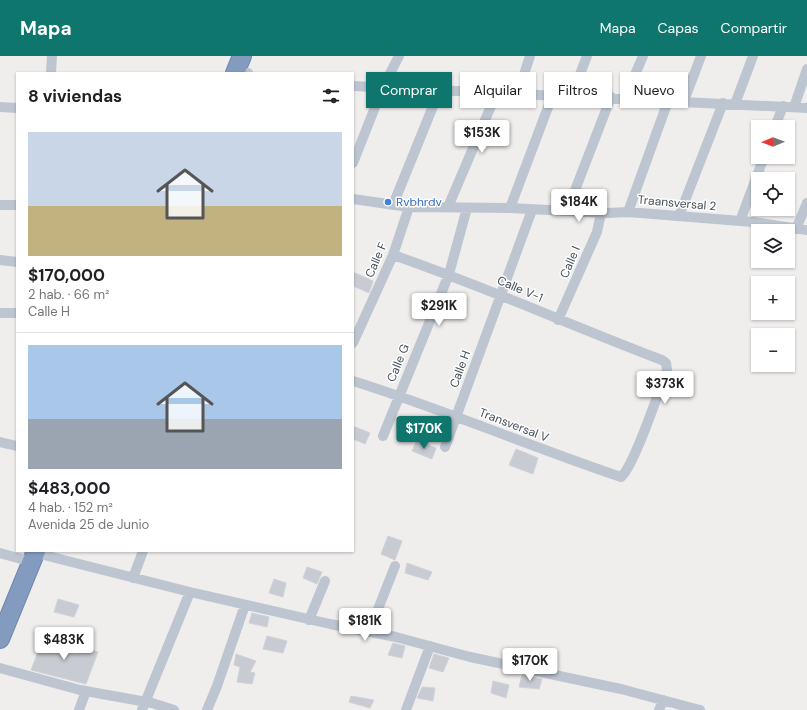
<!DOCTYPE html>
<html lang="es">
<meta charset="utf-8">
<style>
body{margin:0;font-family:"DM Sans",sans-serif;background:#f2f2f2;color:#202124;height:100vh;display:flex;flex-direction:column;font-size:15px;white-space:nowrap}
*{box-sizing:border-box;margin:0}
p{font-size:13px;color:#757577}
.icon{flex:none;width:22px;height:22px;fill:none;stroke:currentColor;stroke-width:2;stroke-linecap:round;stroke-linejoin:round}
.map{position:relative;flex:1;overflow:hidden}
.side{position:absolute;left:16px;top:16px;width:338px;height:480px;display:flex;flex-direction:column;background:#fff;border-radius:0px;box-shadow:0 1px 3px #0004}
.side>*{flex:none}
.guide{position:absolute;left:366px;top:16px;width:380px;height:36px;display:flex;gap:8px}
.needle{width:26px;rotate:269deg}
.controls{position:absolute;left:751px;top:64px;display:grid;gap:8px}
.controls a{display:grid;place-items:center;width:44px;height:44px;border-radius:0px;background:#fff;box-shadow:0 1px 3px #0004;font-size:20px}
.price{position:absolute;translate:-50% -34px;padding:0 9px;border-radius:4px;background:#fff;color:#222;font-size:13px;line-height:26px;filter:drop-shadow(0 1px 2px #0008)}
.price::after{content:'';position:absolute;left:50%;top:24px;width:12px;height:9px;margin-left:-6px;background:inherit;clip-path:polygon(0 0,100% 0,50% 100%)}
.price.selected{background:#0f766e;color:#fff}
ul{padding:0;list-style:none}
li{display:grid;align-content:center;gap:8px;height:212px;padding:0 12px}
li+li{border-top:1px solid #e0e0e0}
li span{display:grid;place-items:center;height:124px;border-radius:0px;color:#555}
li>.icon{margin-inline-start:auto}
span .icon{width:72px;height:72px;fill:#fffc;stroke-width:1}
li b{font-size:17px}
h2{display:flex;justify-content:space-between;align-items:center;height:48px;padding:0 12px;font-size:17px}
.chip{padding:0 14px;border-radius:0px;background:#fff;box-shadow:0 1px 3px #0004;font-size:14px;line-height:36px}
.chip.selected{background:#0f766e;color:#fff}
header{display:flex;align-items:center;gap:24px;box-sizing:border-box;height:56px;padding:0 20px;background:#0f766e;color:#fff}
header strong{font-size:19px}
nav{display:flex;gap:22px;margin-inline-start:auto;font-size:14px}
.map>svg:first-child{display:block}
.building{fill:#c9cbd3;stroke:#d1d2d9}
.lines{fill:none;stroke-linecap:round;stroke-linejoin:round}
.highway-casing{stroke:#6d86aa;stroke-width:20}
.street{stroke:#bdc6d0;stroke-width:10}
.highway{stroke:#829bbf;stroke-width:18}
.shop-dot{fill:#3f7fe0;stroke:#fff;stroke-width:1.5}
.labels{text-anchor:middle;stroke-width:3;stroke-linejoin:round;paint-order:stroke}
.shop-label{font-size:12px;fill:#366cbe;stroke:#fff;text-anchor:start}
.street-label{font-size:12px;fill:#454f5b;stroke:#fff}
</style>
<header>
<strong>Mapa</strong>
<nav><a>Mapa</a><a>Capas</a><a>Compartir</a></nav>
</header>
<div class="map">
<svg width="807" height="654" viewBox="0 0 807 654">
<rect width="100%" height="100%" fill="#f0eded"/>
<!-- building -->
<path class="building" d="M 353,216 L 373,225 L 369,237 L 353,230 Z
M 353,370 L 370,377 L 365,388 L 353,383 Z
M 417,384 L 436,392 L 432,403 L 412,395 Z
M 516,393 L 538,402 L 533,418 L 509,409 Z
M 388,480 L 402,485 L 395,504 L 381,498 Z
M 407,507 L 432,516 L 428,524 L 405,517 Z
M 307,511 L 322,516 L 317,528 L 303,522 Z
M 274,523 L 286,527 L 283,541 L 269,537 Z
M 58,543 L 79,549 L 74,561 L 54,556 Z
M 252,557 L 269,561 L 267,571 L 249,567 Z
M 44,580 L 64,585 L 62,595 L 77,598 L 80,590 L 98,596 L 86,628 L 31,614 Z
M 267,580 L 287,585 L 283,597 L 263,593 Z
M 393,587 L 405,590 L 402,602 L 388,599 Z
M 236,598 L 256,605 L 250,616 L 255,617 L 252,628 L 237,626 L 240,611 L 234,609 Z
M 434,598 L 449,602 L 443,616 L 429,612 Z
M 522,619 L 542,623 L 539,633 L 519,631 Z
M 493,625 L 509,629 L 506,642 L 491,637 Z
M 422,631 L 435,632 L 433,645 L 417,642 Z
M 351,640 L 374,644 L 370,652 L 349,646 Z"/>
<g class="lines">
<defs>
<path id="highway" d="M 235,17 L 242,0
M 0,583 L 36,495"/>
</defs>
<!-- highway casing -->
<use href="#highway" class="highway-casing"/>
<!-- street -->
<path class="street" d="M 235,15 L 248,17
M 51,17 L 52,0
M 353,30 L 807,52
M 518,37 L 530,0
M 572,39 L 587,0
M 625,42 L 643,0
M 684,45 L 701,0
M 735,48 L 753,0
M 0,51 L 17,52
M 794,51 L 807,13
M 775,71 L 783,50
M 353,107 L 383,31 L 399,0
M 353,143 L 409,151 L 510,152 L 607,157 L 628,156 L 753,166 L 807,174
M 0,149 L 17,149
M 393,149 L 440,33
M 448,151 L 497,36
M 510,152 L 553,38
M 567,155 L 611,41
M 628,156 L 668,45
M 679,160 L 723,47
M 740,165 L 764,101
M 796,173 L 807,147
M 0,204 L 17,206
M 0,257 L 17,257
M 558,264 L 597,176 L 601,157
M 353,287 L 393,199 L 409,151
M 353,325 C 443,353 531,391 621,421 C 634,411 659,334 667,314 L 666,307 L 662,304 C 572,270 484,230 393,199
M 383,380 L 449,218 L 467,152
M 0,386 L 17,390
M 445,391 L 532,154
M 0,497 L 32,506
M 36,497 L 190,536 L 330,568 L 396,581 L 470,601 L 621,633 L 700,654
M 133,522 L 143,495
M 309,564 L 325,525
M 369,576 L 395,510
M 0,612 L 80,634 L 152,647 L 174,654
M 79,654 L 86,635
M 142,654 L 190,536
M 207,654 L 217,630 L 245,549
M 406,654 L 430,590
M 659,654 L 663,644"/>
<!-- highway -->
<use href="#highway" class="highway"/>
</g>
<!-- markers -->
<circle class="shop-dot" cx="388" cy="146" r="4"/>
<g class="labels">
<!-- shop labels -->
<g class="shop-label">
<text x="396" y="150">Rvbhrdv</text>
</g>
<!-- street labels -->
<g class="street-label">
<text transform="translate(677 147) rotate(5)" y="4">Traansversal 2</text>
<text transform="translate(376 204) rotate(-67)" y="4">Calle F</text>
<text transform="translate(570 206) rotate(-67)" y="4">Calle I</text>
<text transform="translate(520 233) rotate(23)" y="4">Calle V-1</text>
<text transform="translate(398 307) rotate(-68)" y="4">Calle G</text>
<text transform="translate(460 313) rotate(-70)" y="4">Calle H</text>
<text transform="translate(514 369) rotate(21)" y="4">Transversal V</text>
</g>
</g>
</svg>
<div class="controls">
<a><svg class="needle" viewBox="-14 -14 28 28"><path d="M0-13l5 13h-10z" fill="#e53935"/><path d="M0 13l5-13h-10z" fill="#757577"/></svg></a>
<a><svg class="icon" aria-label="locate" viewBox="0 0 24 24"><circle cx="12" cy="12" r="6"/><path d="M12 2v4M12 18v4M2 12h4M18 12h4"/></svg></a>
<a><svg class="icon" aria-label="layers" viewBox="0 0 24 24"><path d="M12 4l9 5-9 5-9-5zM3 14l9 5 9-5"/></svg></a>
<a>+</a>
<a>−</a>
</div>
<b class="price" style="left:482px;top:98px">$153K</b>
<b class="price" style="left:579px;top:167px">$184K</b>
<b class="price" style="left:439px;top:271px">$291K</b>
<b class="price" style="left:665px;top:349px">$373K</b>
<b class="price selected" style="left:424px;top:394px">$170K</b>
<b class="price" style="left:365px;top:586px">$181K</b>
<b class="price" style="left:64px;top:605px">$483K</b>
<b class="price" style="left:530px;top:626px">$170K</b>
<div class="guide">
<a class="chip selected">Comprar</a>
<a class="chip">Alquilar</a>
<a class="chip">Filtros</a>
<a class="chip">Nuevo</a>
</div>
<section class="side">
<h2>8 viviendas<svg class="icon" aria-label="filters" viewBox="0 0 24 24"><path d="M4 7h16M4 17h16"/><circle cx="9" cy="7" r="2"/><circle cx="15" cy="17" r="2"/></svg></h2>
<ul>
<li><span style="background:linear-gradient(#c9d6e8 60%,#c2b280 0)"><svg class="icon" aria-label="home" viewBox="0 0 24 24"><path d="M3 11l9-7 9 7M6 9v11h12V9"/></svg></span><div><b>$170,000</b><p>2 hab. · 66 m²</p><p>Calle H</p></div></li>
<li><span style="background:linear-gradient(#a9c7e8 60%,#9aa5b1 0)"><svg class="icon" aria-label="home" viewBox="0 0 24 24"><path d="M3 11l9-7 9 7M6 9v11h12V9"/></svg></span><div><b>$483,000</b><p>4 hab. · 152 m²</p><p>Avenida 25 de Junio</p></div></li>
</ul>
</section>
</div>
